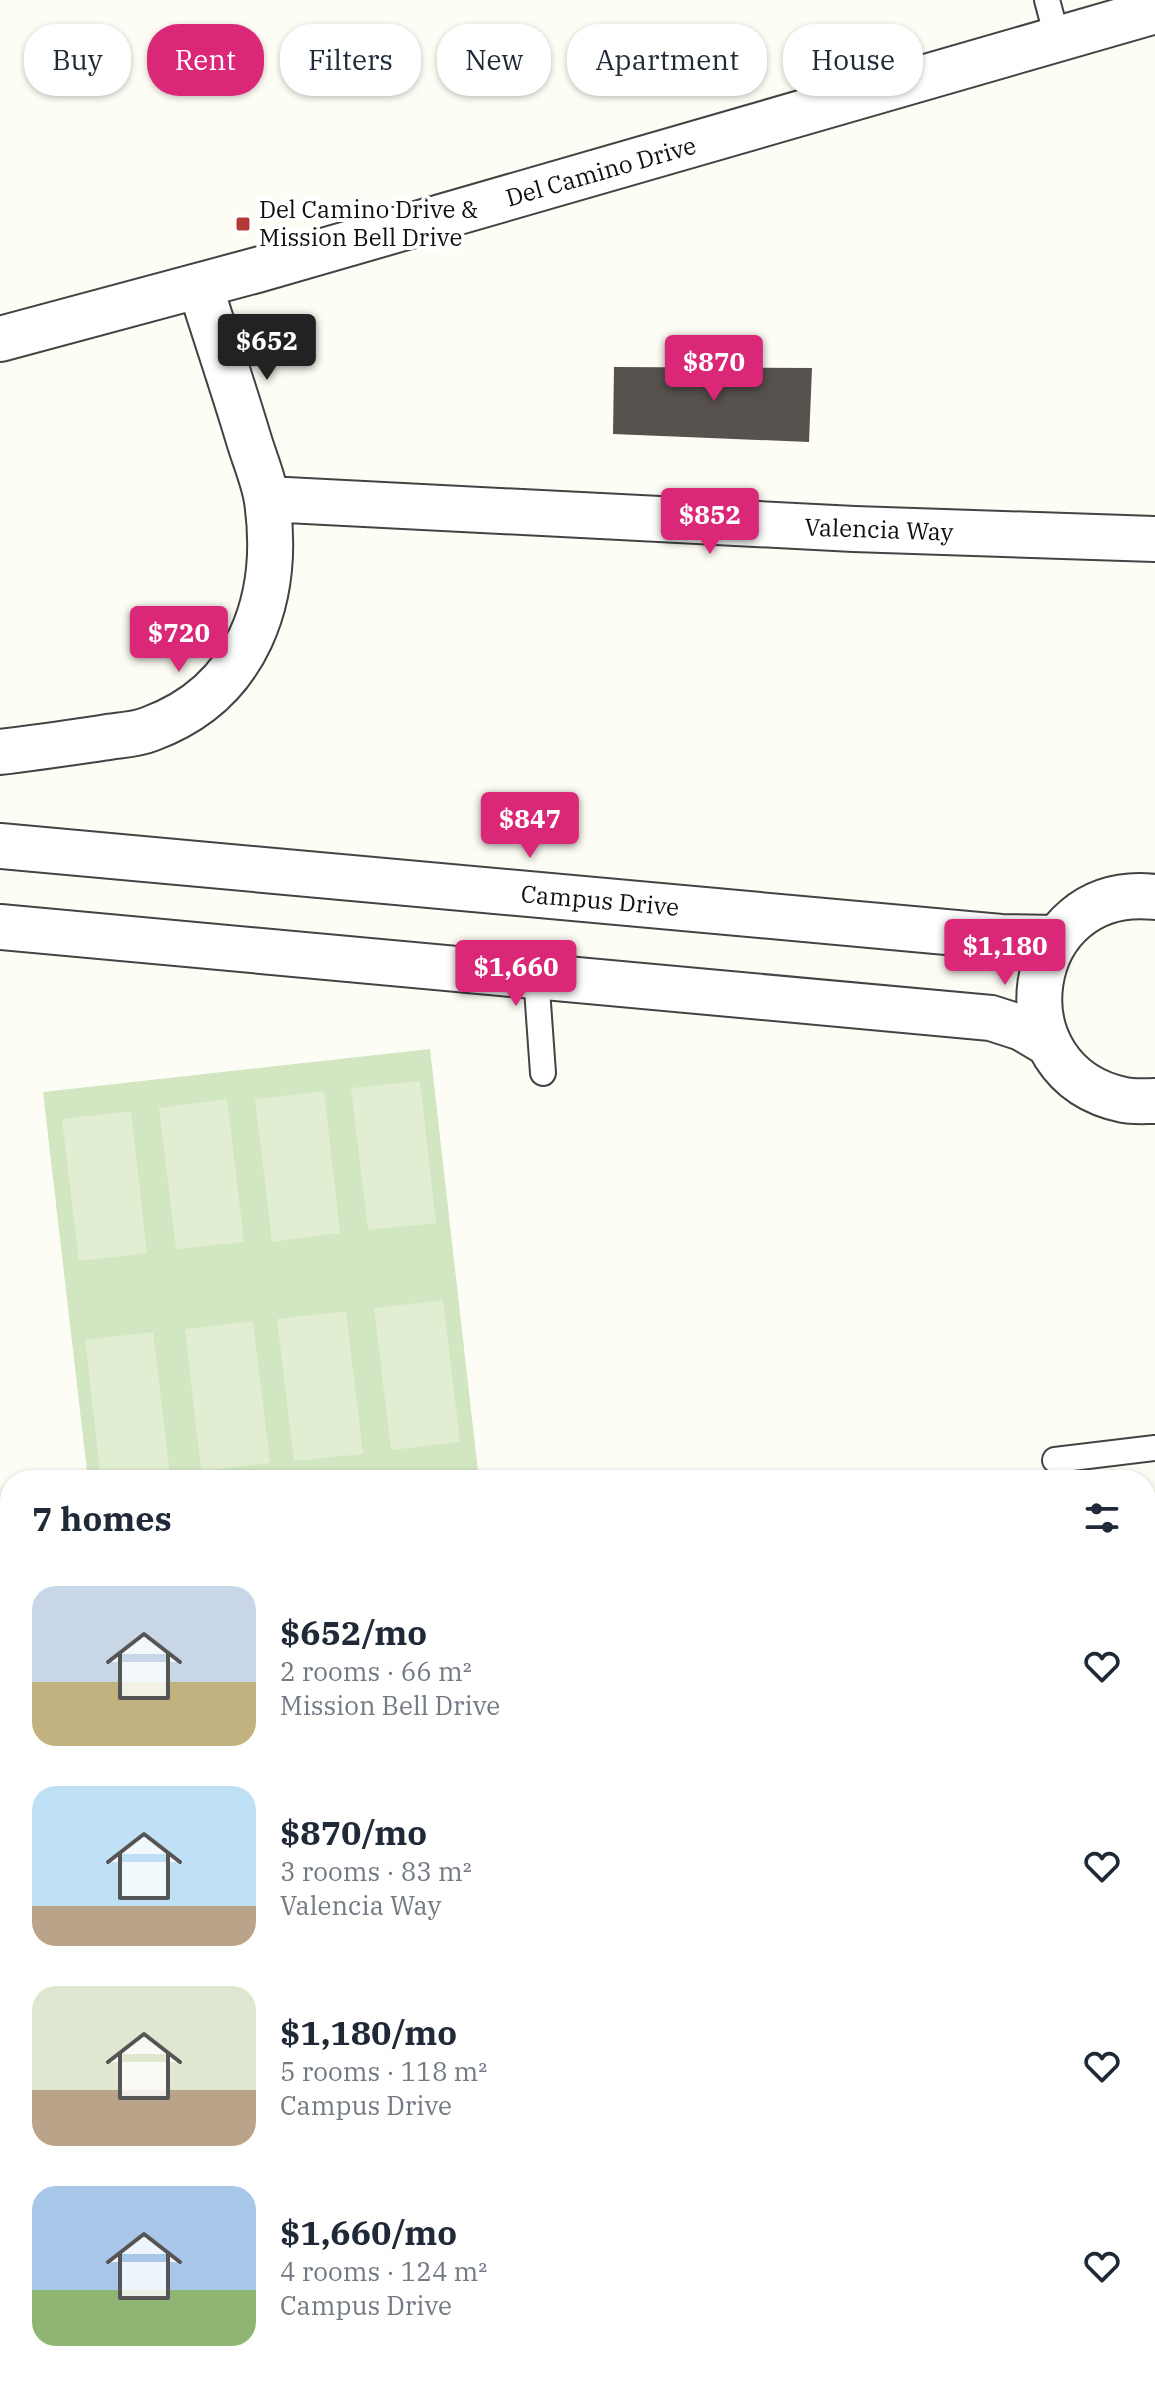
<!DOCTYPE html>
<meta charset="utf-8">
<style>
body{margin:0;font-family:"IBM Plex Serif",serif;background:#f2f2f3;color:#1f2937;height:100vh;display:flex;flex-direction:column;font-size:30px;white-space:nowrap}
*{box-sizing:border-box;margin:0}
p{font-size:26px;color:#747a83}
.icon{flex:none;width:44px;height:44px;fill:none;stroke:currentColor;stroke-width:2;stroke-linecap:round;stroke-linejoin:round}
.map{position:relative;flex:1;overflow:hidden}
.details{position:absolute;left:0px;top:1470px;width:1156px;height:912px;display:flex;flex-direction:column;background:#fff;border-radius:32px 32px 0 0;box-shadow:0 2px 6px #0004}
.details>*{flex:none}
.hud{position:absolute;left:24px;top:24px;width:1108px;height:72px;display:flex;gap:16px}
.price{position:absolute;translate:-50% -68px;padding:0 18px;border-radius:8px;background:#db2777;color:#fff;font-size:26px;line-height:52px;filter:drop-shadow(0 2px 4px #0008)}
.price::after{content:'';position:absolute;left:50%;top:48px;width:24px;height:18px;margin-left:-12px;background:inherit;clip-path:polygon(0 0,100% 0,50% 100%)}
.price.on{background:#222;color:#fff}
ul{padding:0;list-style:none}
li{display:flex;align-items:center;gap:24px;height:200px;padding:0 32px}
li span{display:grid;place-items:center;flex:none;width:224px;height:160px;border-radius:24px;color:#555}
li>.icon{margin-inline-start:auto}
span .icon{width:96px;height:96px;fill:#fffc;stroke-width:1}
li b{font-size:34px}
h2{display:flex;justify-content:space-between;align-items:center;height:96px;padding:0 32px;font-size:34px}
.chip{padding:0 28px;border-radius:32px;background:#fff;box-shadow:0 2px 6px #0004;font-size:28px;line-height:72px}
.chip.on{background:#db2777;color:#fff}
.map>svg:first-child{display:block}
.green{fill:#d1e6c1}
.pitch{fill:#e2eed2}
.water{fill:#bedaf0;stroke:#4d89c0;stroke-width:2}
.building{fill:#58524e}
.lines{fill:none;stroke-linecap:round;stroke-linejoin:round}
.service-casing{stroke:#434343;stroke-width:28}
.minor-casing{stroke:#434343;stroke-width:48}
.tertiary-casing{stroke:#434343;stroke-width:48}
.service{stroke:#fff;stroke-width:24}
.minor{stroke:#fff;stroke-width:44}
.tertiary{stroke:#fff;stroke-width:44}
.poi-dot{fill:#b33a36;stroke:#fff;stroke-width:3}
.labels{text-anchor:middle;stroke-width:8;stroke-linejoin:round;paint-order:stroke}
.street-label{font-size:24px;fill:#101010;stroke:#fff}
.poi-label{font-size:24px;fill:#101010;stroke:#fff;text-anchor:start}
</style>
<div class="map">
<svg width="1155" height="2382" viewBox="0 0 1155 2382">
<rect width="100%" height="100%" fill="#fefdf5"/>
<!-- green -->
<path class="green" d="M 430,1049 L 479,1480 L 88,1480 L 43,1092 Z"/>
<!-- pitch -->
<path class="pitch" d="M 420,1081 L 436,1223 L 368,1230 L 351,1088 Z
M 324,1091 L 340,1233 L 272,1242 L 255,1099 Z
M 227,1099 L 244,1242 L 176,1249 L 159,1108 Z
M 131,1111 L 147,1253 L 79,1261 L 62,1119 Z
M 443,1300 L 460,1442 L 391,1450 L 374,1308 Z
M 346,1311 L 363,1454 L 294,1461 L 277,1319 Z
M 253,1321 L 270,1463 L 201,1471 L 185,1329 Z
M 153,1332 L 170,1474 L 101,1480 L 85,1340 Z"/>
<!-- water -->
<path class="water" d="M 10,1823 L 10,1964 L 0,1966 L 0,1824 Z"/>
<!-- building -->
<path class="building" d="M 614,367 L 812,368 L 809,442 L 613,434 Z
M 10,1979 L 10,2125 L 8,2126 L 0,2059 L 0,1981 Z"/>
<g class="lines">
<defs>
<path id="service" d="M 1047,0 L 1058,41
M 536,975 L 543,1073
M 1055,1460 L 1155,1448
M 0,1573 L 10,1639
M 0,1666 L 10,1664
M 0,2310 L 10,2313
M 7,2382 L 12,2372"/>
<path id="minor" d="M 0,339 L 257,270 L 1155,11
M 267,499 L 854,529 L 1155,539
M 0,752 C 34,748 68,743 102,738 C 118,735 136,735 150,729 C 248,693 281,599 267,501 C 264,480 254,458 248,437 C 233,387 216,337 200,286
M 1146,1950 L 1155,1937
M 0,2192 L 10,2194
M 1146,2302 L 1155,2302
M 289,2372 L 297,2382"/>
<path id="tertiary" d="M 0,846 L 1001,937 L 1057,938
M 1155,897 C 1021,882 994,1073 1124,1100 C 1134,1102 1145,1101 1155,1101
M 0,927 L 991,1018 L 1022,1028 L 1049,1044"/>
</defs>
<!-- service casing -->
<use href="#service" class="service-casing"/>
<!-- minor casing -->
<use href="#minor" class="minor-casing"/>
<!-- tertiary casing -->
<use href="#tertiary" class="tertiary-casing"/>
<!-- service -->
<use href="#service" class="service"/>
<!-- minor -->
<use href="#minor" class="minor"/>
<!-- tertiary -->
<use href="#tertiary" class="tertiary"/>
</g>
<!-- markers -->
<rect class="poi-dot" x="235" y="216" width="16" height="16" rx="4"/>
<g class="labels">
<!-- street labels -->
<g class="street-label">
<text transform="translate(601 172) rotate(-16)" y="8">Del Camino Drive</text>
<text transform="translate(879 530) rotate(2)" y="8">Valencia Way</text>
<text transform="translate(600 901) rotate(5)" y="8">Campus Drive</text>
</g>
<!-- poi labels -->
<g class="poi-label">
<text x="259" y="218">Del Camino Drive &amp;<tspan x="259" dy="28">Mission Bell Drive</tspan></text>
</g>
</g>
</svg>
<b class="price on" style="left:267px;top:382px">$652</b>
<b class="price" style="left:714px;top:403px">$870</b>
<b class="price" style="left:710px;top:556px">$852</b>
<b class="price" style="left:179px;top:674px">$720</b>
<b class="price" style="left:530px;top:860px">$847</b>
<b class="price" style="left:1005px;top:987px">$1,180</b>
<b class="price" style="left:516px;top:1008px">$1,660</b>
<div class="hud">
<a class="chip">Buy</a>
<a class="chip on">Rent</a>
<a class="chip">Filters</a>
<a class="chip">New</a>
<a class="chip">Apartment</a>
<a class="chip">House</a>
</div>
<section class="details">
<h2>7 homes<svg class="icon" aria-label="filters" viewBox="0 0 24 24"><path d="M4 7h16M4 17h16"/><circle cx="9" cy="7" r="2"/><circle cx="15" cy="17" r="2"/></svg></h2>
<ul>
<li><span style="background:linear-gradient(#c9d6e8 60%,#c2b280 0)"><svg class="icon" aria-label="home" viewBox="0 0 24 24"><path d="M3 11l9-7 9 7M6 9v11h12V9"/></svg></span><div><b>$652/mo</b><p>2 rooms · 66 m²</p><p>Mission Bell Drive</p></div><svg class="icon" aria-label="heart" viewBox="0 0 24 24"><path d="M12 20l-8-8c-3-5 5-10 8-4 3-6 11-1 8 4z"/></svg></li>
<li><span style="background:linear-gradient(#bfe0f5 75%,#b9a48a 0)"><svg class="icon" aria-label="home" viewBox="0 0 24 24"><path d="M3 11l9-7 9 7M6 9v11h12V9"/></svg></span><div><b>$870/mo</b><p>3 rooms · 83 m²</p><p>Valencia Way</p></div><svg class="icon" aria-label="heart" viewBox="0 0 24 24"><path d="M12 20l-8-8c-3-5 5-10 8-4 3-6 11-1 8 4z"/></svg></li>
<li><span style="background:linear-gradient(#dfe7d0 65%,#b9a48a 0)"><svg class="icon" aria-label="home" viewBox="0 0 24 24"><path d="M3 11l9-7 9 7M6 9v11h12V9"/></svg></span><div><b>$1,180/mo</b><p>5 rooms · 118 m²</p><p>Campus Drive</p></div><svg class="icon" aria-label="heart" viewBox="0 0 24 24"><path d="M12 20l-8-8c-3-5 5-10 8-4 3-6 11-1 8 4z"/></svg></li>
<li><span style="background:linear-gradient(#a9c7e8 65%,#8fb573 0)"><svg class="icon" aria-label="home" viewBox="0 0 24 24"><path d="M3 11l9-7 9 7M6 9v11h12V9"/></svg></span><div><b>$1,660/mo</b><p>4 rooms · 124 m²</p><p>Campus Drive</p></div><svg class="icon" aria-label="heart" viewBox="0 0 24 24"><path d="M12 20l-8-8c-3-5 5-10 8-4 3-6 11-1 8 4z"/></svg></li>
</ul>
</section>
</div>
